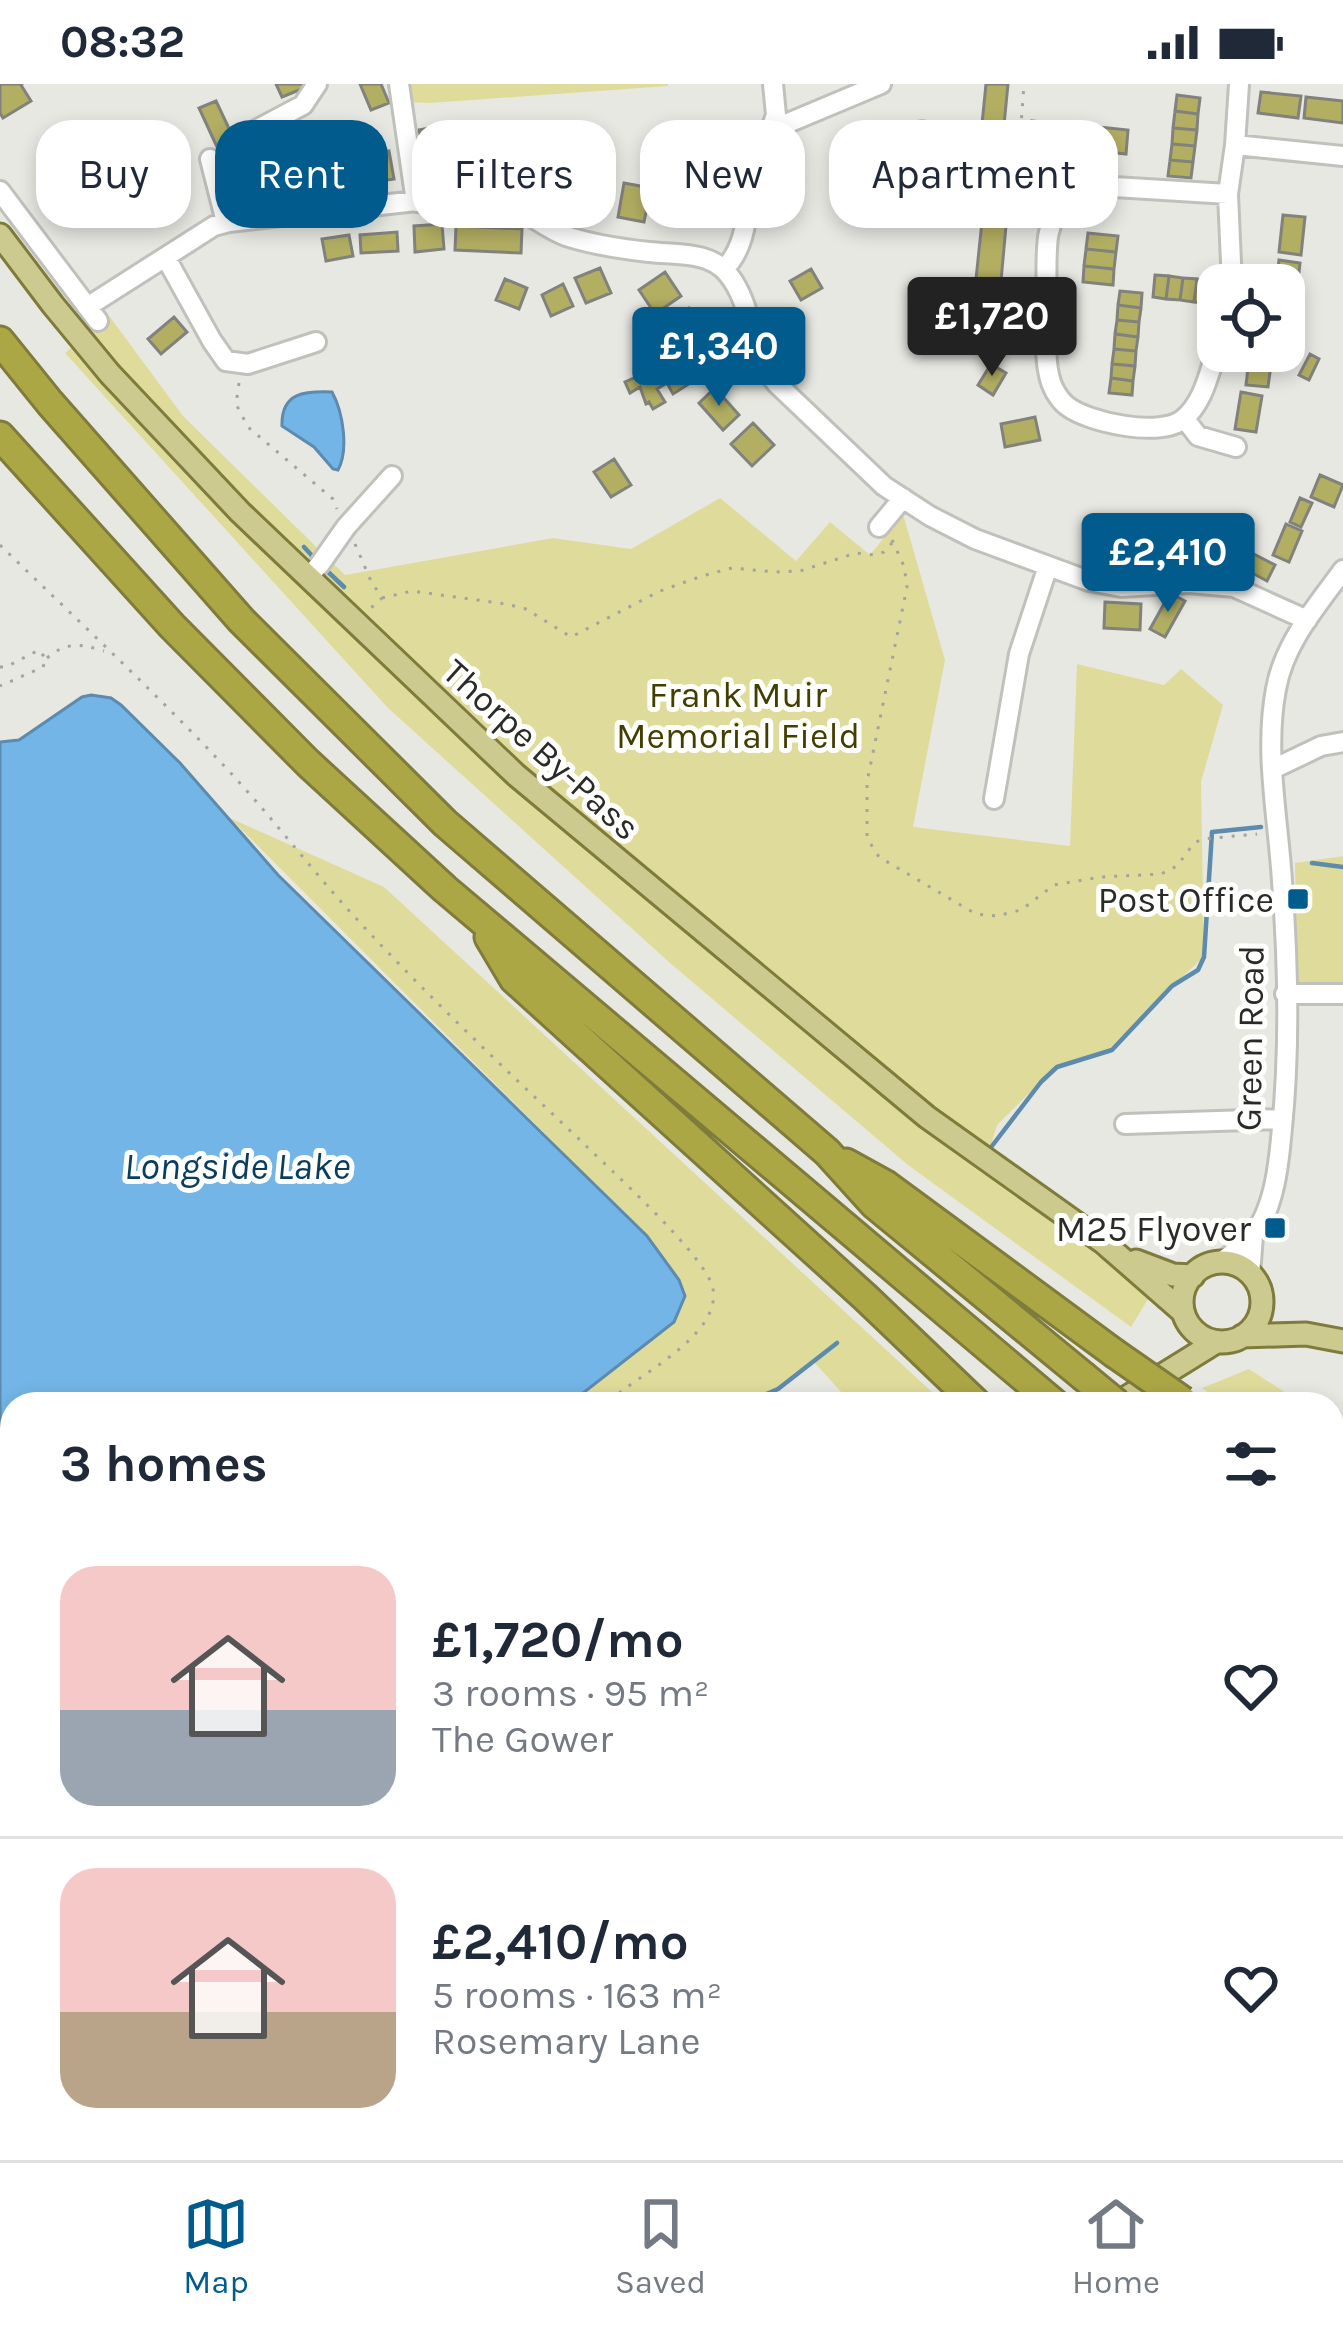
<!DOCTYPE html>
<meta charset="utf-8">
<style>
body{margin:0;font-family:Karla,sans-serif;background:#f2f2f3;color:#1f2937;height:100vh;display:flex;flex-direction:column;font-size:45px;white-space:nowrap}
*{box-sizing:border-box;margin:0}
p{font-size:39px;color:#747a83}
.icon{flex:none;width:66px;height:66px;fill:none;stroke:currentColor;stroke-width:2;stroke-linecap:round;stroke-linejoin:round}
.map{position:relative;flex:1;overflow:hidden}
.drawer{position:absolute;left:0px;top:1308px;width:1344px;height:768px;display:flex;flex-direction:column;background:#fff;border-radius:36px 36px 0 0;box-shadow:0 6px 18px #0003}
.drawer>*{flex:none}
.hud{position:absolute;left:36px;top:36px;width:1272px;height:108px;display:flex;gap:24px}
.buttons{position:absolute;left:1197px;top:180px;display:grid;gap:24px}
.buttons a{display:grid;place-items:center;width:108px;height:108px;border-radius:24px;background:#fff;box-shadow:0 6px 18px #0003;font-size:60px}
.price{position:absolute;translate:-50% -102px;padding:0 27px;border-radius:12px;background:#025b8d;color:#fff;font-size:39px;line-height:78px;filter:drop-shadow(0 3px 6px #0008)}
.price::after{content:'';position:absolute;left:50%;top:72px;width:36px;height:27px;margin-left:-18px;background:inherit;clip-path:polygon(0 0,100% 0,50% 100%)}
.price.current{background:#222;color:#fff}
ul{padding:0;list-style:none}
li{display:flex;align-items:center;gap:36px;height:300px;padding:0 60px}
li+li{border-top:3px solid #e0e1e3}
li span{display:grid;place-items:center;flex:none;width:336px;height:240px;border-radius:36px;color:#555}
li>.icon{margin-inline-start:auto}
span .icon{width:144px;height:144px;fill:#fffc;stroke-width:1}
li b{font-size:51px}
h2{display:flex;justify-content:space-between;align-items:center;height:144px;padding:0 60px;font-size:51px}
.tag{padding:0 42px;border-radius:36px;background:#fff;box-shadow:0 6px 18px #0003;font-size:42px;line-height:108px}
.tag.current{background:#025b8d;color:#fff}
.status{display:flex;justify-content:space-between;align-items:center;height:84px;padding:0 60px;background:#fff;direction:ltr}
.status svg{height:33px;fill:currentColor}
.menu{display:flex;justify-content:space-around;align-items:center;height:168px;border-top:3px solid #e0e1e3;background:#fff;font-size:33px;color:#747a83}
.menu a{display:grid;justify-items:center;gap:6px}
.menu .current{color:#025b8d}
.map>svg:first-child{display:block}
.green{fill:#dfdc9b}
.water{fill:#73b5e6;stroke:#5d8bad;stroke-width:3}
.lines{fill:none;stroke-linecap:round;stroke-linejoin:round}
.stream{stroke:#5d8bad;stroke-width:4.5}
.building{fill:#b2ae62;stroke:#82827d;stroke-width:3}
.minor-casing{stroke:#c1c1bc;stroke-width:24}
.major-casing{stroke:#7e7b3b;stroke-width:27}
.highway-casing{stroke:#7e7b3b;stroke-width:33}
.path{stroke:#a3a39f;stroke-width:3;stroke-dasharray:3 9;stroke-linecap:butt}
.minor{stroke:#fff;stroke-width:18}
.major{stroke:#cdca8f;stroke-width:21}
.highway{stroke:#aca745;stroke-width:27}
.highway-bridge-casing{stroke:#7e7b3b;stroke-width:33;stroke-linecap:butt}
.highway-bridge{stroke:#aca745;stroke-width:27}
.poi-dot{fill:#025b8d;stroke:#fffffe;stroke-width:4.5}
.labels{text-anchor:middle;stroke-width:10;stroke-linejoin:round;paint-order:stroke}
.park-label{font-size:36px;fill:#423e00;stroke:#fffffe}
.street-label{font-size:36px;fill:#2a2a28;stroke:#fffffe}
.poi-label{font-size:36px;fill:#2a2a28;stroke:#fffffe;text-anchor:end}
.water-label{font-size:39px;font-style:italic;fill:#093d5e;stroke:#fffffe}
</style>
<div class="status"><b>08:32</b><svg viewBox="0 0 49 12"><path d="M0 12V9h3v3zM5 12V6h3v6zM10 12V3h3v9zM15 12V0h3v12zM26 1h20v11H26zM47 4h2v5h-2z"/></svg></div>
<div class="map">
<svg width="1343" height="2076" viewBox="0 0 1343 2076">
<rect width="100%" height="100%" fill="#e8e8e3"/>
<!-- green -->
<path class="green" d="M 399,0 L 668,0 L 668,2 L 430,19 L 402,18 Z
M 110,233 L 183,332 L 345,491 L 553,454 L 631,465 L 720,414 L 796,477 L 830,438 L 870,471 L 903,430 L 945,576 L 913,743 L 1070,762 L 1077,580 L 1164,601 L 1181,585 L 1223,621 L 1201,698 L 1204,873 L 1172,902 L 1112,966 L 1056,983 L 997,1041 L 984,1084 L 1150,1212 L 1131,1243 L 908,1081 L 670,879 L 388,624 L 65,269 Z
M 230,734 L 384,803 L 945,1320 L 852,1320 L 814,1278 L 778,1305 L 743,1320 L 569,1320 L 685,1207 L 661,1169 L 647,1152 Z
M 1343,772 L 1343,904 L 1297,902 L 1295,779 Z
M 1249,1285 L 1303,1320 L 1224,1320 L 1202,1304 Z
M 0,1467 L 12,1473 L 12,2064 L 465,2064 L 459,2076 L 0,2076 Z
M 1332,1604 L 1343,1614 L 1343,2029 L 1332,2027 Z
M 1092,2064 L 1256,2064 L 1256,2076 L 1094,2076 Z"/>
<!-- water -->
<path class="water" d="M 332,308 C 343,328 349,366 338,386 L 333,385 L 314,363 L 282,342 C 281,308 305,307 332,308 Z
M 91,611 L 111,614 L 121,621 L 180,679 L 278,791 L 647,1152 L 679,1196 L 685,1212 L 674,1238 L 569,1320 L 12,1320 L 12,1473 L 0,1467 L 0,658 L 19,656 L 82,613 Z"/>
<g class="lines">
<!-- stream -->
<path class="stream" d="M 304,463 L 316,476
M 324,484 L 344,503
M 1312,779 L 1343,783
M 992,1062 L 1041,998 L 1057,983 L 1112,966 L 1172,902 L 1198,886 L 1204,873 L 1212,748 L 1261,743
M 743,1320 L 778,1305 L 837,1259
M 0,1550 L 12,1555
M 972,2076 L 980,2064"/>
</g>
<!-- building -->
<path class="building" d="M 0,0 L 23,0 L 21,1 L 31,17 L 3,34 L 0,29 Z
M 276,0 L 303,0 L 304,4 L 282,13 Z
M 360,0 L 381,0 L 389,19 L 371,26 Z
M 986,0 L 1008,0 L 1000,82 L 978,80 Z
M 1261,8 L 1301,12 L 1298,34 L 1258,29 Z
M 1177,11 L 1200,14 L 1198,30 L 1175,27 Z
M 1306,13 L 1343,17 L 1343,39 L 1304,34 Z
M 216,17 L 234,55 L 217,63 L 199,24 Z
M 1175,27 L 1198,30 L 1197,46 L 1173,44 Z
M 1032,37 L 1064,40 L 1062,63 L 1030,59 Z
M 461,38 L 467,70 L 426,79 L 419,46 Z
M 1080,41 L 1128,46 L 1126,70 L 1078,65 Z
M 1173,44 L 1197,46 L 1195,62 L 1172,60 Z
M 491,55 L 512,57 L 510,78 L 489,76 Z
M 1172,60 L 1195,62 L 1193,78 L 1170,76 Z
M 365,66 L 368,94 L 357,95 L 354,67 Z
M 389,67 L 394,95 L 374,98 L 370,70 Z
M 305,72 L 307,90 L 273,94 L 271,76 Z
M 347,72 L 348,78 L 353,77 L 355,91 L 349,92 L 350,101 L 337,102 L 336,87 L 320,89 L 319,75 Z
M 1170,76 L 1193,78 L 1191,94 L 1168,92 Z
M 624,99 L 651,104 L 644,138 L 618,133 Z
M 983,128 L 1007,131 L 1001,197 L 976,195 Z
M 1283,131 L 1305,133 L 1301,171 L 1279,168 Z
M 442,140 L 444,165 L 415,168 L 414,142 Z
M 456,142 L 522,145 L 521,169 L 455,166 Z
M 397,148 L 398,167 L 361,169 L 360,151 Z
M 1088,149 L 1118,152 L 1116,168 L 1086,165 Z
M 349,151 L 353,172 L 326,177 L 322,155 Z
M 1086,165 L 1116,168 L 1114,185 L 1084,182 Z
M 1279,176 L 1300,179 L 1296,216 L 1284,215 L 1284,201 L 1276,201 Z
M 1084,182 L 1114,185 L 1113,201 L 1083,198 Z
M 600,184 L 611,209 L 586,219 L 575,194 Z
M 811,185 L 822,204 L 801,216 L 790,197 Z
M 665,188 L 681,212 L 655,230 L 639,206 Z
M 1155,191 L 1169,192 L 1166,215 L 1153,213 Z
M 1169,192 L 1183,194 L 1180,216 L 1166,215 Z
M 1183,194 L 1197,195 L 1194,218 L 1180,216 Z
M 505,195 L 527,204 L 519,225 L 496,216 Z
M 1197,195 L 1211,197 L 1208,219 L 1194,218 Z
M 563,200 L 573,222 L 551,232 L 542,211 Z
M 1120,207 L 1142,209 L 1141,224 L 1118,221 Z
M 1118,221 L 1141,224 L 1139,238 L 1117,236 Z
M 689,224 L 698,239 L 670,255 L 661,240 Z
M 174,233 L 187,248 L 161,270 L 148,255 Z
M 1117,236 L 1139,238 L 1138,253 L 1115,250 Z
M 1115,250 L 1138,253 L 1136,267 L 1114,265 Z
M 655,262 L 664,278 L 672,273 L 680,290 L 687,287 L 692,298 L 673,310 L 667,299 L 657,305 L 665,318 L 653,325 L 649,318 L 646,320 L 640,303 L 630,309 L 625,298 L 647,288 L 640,278 L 643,277 L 639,268 Z
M 1114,265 L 1136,267 L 1135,282 L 1112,280 Z
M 1250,267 L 1273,267 L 1268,303 L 1246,301 Z
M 1310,270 L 1319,275 L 1309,296 L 1299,291 Z
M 991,280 L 1006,289 L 993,311 L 978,301 Z
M 1112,280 L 1135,282 L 1133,297 L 1111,294 Z
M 1111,294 L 1133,297 L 1132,311 L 1109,309 Z
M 715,304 L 739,331 L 723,346 L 699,319 Z
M 1241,308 L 1262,312 L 1256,348 L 1235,345 Z
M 1035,333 L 1040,356 L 1005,363 L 1001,340 Z
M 753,339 L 774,361 L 752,382 L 731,360 Z
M 614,375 L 631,401 L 611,413 L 594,388 Z
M 1320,391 L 1343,401 L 1334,423 L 1311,413 Z
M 1300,414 L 1312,419 L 1301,443 L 1290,438 Z
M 1286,440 L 1302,447 L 1289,478 L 1273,471 Z
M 1252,469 L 1275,481 L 1267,497 L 1243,484 Z
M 1170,509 L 1185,517 L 1165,553 L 1150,545 Z
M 1105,518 L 1141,520 L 1140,546 L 1104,544 Z"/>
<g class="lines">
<defs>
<path id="minor" d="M 399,0 L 416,118
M 772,42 L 776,31 L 773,0
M 922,47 L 927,79 L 932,83 L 1017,97 L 1228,110
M 1235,61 L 1343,72
M 210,75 L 226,138
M 1064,100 C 1062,119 1051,134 1048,153 C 1045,177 1047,202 1047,227 C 1047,247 1044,270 1049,291 C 1051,302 1058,315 1067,322 C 1089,339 1159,353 1182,336 C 1204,319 1209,288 1218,262
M 0,107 L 98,237
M 265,134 L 256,46 L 303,21 L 317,0
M 166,174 L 212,257 L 226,277 L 248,280 L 316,258
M 724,185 C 760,150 739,82 772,42 L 788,39 L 881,0
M 1232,201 L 1228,110 L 1235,61 L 1239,0
M 87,223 L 214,142 L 229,138 L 434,115 C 462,113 491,112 517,125 C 534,133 549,146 566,152 C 593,161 622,165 649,168 C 676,171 710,167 728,190 C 754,222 750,269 777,300 L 884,402 L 930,432 L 975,455 L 1089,497 L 1121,503 L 1189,499 L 1234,503 L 1307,536
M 1184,334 L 1198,352 L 1236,363
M 879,443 L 903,414
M 308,493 L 320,480 L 346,443 L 392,392
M 1273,685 L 1321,662 L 1343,658
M 994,715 L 1019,570 L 1048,482
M 1285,910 L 1343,910
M 1125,1040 L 1283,1035
M 1219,1179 C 1231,1171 1245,1161 1254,1150 C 1275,1122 1279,1078 1282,1044 C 1290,964 1288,877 1282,797 C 1278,733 1264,668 1276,605 C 1284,559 1317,522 1343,486
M 1250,1191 L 1253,1151
M 939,2064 L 943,2076"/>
<path id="major" d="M 0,151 L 53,221 L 110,290 L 240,428 L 516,691 L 927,1033 L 1104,1159 L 1183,1228
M 1136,1177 L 1173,1191 L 1193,1192
M1182 1218a40 40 0 1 1 80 0a40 40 0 1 1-80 0Z
M 1242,1252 L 1306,1250 L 1343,1257
M 1116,1320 L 1216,1258
M 474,2076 L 480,2064"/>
<path id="highway" d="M 0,257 L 50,319 L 241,536 L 445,739 L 827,1068 L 874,1120 L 1083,1292
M 0,352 L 172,542 L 308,679 L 445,805 L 1055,1320
M 489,853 L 514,895 L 865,1213 L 977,1320
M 846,1079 L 886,1101 L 1114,1269
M 1332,1408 L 1343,1412
M 1332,1491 L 1343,1500
M 1332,1543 L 1343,1552
M 1332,1583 L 1343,1595
M 1299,2076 L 1300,2064"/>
</defs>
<!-- minor casing -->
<use href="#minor" class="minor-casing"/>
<!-- major casing -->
<use href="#major" class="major-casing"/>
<!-- highway casing -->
<use href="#highway" class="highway-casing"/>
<!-- path -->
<path class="path" d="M 1018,82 L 1024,0
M 239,299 L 236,320 L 248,343 L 333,415 L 337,425
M 892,456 L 904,482 L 907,503 L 867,698 L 867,754 L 879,773 L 976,830 L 997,832 L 1021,826 L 1054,801 L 1101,793 L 1161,790 L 1177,782 L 1194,759 L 1203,755 L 1257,750
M 355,460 L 371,497 L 382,514 L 371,524
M 0,461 C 76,535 155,608 228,686 C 271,732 310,784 353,831 C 425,910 503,983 580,1056 C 607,1083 707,1172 713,1205 C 721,1253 636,1291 606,1320
M 382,514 L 412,507 L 506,520 L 526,525 L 571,553 L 660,507 L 702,492 L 732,484 L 776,488 L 800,487 L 856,469 L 875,471 L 884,468 L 892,459
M 47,574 C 67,557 81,560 104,567
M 0,583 L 6,583 L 39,566 L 46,575 L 43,583 L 0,602
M 0,1521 L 12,1526
M 0,1614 L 12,1619
M 0,1856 L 12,1852"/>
<!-- minor -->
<use href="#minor" class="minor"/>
<!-- major -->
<use href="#major" class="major"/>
<!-- highway -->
<use href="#highway" class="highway"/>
<defs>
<path id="highway-bridge" d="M 1114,1269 L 1183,1317
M 1083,1292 L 1117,1320"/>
</defs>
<!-- highway-bridge casing -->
<use href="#highway-bridge" class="highway-bridge-casing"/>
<!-- highway-bridge -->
<use href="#highway-bridge" class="highway-bridge"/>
</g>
<!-- markers -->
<g class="poi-dot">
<rect x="1286" y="803" width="24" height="24" rx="6"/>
<rect x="1263" y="1132" width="24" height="24" rx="6"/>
</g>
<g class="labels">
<!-- park labels -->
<g class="park-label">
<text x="738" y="623">Frank Muir<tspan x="738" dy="41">Memorial Field</tspan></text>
</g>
<!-- street labels -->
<g class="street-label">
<text transform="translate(542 665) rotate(42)" y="13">Thorpe By-Pass</text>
<text transform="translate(1249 954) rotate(-89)" y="13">Green Road</text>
</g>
<!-- poi labels -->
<g class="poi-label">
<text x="1274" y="828">Post Office</text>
<text x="1251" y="1157">M25 Flyover</text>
</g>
<!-- water labels -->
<g class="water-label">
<text x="237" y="1095">Longside Lake</text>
</g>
</g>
</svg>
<div class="buttons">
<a><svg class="icon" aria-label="locate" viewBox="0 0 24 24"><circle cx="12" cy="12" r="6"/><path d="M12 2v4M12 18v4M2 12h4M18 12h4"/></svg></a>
</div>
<b class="price current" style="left:992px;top:295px">£1,720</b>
<b class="price" style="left:719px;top:325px">£1,340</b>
<b class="price" style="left:1168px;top:531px">£2,410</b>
<div class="hud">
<a class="tag">Buy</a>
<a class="tag current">Rent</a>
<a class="tag">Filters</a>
<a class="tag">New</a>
<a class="tag">Apartment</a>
</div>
<section class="drawer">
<h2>3 homes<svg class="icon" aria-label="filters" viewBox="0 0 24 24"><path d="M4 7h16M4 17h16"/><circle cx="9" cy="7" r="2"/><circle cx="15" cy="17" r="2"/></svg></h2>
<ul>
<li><span style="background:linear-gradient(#f6c9c9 60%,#9aa5b1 0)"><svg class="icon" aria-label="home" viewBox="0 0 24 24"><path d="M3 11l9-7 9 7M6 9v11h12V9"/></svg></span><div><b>£1,720/mo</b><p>3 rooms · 95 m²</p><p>The Gower</p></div><svg class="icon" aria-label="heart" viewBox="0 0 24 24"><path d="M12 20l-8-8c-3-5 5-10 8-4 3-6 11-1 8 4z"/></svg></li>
<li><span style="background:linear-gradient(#f6c9c9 60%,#b9a48a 0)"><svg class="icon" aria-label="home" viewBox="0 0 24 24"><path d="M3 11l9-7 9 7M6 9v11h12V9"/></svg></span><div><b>£2,410/mo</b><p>5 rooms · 163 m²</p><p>Rosemary Lane</p></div><svg class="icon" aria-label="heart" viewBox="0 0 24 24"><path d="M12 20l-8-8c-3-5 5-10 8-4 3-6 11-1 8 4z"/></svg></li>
</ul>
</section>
</div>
<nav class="menu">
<a class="current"><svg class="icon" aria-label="map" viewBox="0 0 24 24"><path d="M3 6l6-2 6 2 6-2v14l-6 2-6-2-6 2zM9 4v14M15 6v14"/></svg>Map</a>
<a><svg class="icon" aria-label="saved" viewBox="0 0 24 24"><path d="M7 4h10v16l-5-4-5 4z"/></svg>Saved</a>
<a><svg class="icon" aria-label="home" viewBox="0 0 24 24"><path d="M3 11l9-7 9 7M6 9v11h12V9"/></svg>Home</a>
</nav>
